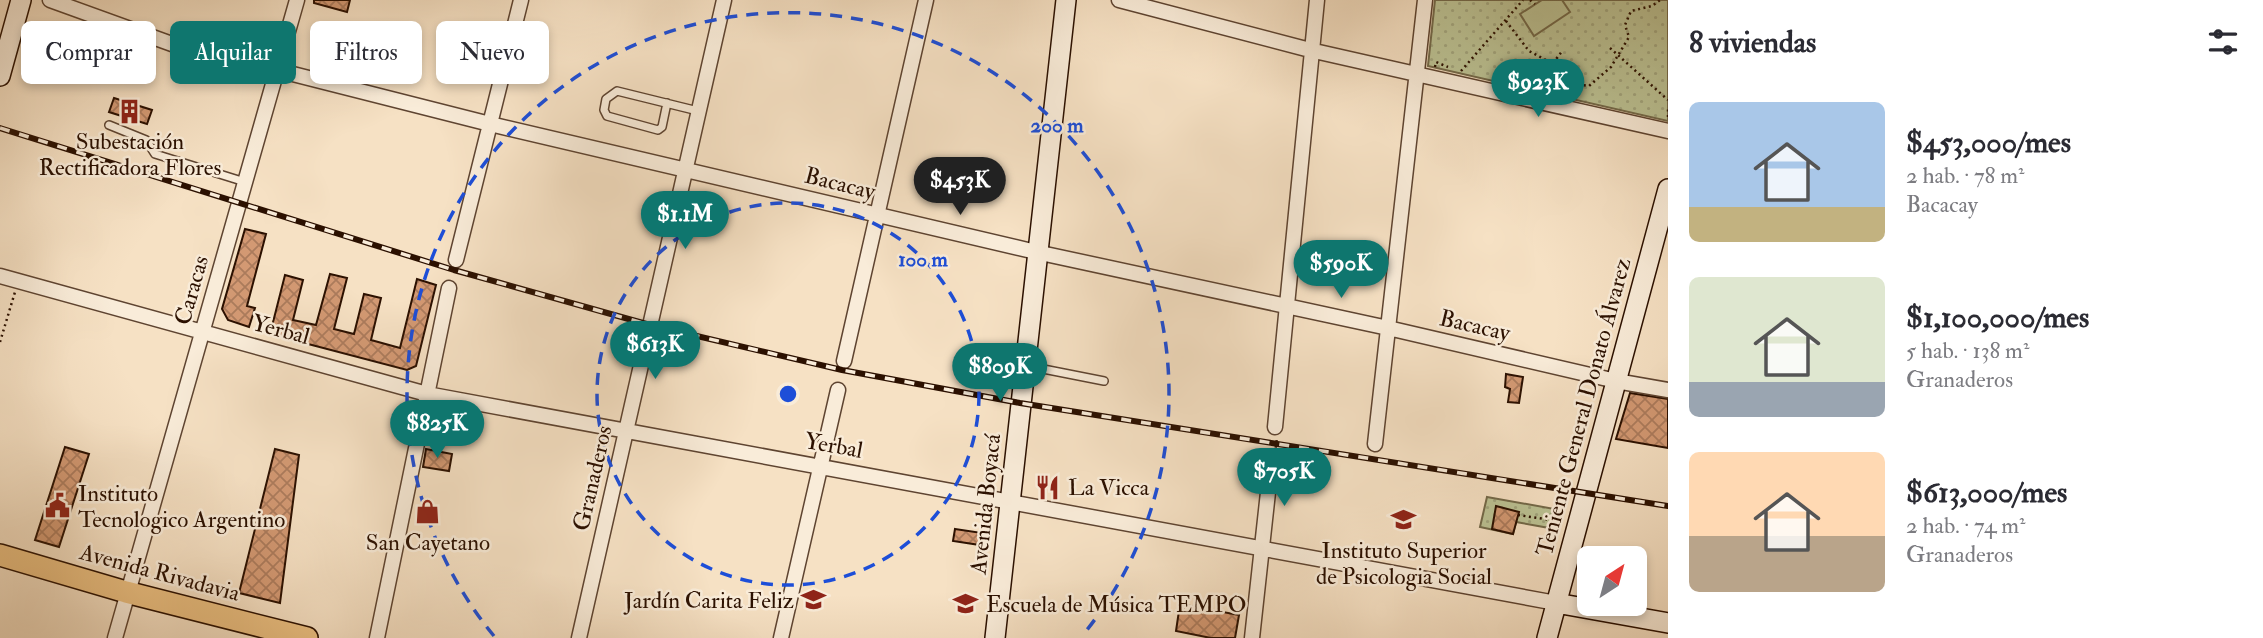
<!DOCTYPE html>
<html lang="es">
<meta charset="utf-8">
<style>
body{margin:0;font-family:"IM FELL Double Pica",serif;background:#f2f2f3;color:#2b2b33;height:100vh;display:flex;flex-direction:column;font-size:26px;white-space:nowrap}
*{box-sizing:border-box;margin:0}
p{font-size:23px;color:#7c7c81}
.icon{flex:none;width:38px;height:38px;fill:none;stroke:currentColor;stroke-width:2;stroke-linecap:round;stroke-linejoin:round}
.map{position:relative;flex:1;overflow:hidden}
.sheet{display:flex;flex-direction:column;background:#fff;width:595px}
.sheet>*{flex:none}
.top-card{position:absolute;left:21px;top:21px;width:665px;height:63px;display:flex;gap:14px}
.needle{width:46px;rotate:36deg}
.fabs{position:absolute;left:1577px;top:546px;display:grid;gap:14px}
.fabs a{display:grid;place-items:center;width:70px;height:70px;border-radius:10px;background:#fff;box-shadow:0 4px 10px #0003;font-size:35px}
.price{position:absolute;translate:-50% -60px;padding:0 16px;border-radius:24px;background:#0f766e;color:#fff;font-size:23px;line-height:46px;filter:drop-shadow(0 2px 4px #0008)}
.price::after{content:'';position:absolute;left:50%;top:42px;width:21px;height:16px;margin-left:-10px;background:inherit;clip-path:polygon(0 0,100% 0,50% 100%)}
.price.active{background:#222;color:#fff}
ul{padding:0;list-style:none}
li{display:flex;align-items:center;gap:21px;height:175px;padding:0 21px}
li span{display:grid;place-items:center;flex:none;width:196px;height:140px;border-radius:10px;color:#555}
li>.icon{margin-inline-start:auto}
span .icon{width:84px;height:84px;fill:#fffc;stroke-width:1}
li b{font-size:30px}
h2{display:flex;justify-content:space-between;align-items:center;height:84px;padding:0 21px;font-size:30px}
.pill{padding:0 24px;border-radius:10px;background:#fff;box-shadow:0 4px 10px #0003;font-size:24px;line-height:63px}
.pill.active{background:#0f766e;color:#fff}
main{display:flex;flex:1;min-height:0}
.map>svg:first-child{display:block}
.park{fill:url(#park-dots);stroke:#746a4a;stroke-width:2}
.garden{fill:#bcc395;stroke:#746a4a;stroke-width:2}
.building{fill:url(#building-cross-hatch);stroke:#2b1000;stroke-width:2}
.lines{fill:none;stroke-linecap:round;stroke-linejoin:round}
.lane-casing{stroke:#5e4431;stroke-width:10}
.street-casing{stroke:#5e4431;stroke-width:17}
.secondary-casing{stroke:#2b1000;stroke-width:22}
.primary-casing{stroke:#2b1000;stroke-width:24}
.path{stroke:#2b1000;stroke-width:2.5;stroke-dasharray:2 3.5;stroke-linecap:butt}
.lane{stroke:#f9ecd9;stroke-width:7}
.street{stroke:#f9ecd9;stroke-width:14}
.secondary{stroke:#f9ecd9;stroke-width:19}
.primary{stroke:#ebc082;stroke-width:21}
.rail-casing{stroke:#2b1000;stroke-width:6}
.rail{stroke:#f9ecd9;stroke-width:3.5;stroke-dasharray:10;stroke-linecap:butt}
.ring{fill:none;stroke:#1d4ed8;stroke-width:3.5;stroke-dasharray:12 9}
.labels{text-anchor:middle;stroke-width:5;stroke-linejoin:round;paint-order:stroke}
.poi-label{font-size:23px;fill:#2b1000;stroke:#f9ecd9}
.street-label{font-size:23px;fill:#2b1000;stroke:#f9ecd9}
.centre{fill:#1d4ed8;stroke:#f9ecd9;stroke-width:3.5}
.ring-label{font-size:21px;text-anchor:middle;font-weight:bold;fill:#1d4ed8;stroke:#f9ecd9;stroke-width:5;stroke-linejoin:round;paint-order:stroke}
</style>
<main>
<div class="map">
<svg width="1668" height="638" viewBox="0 0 1668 638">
<defs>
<pattern id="park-dots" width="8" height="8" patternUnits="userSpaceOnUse" patternTransform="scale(1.75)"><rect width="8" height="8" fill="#bcc395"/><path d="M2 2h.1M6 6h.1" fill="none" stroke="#a2a67f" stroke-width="1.8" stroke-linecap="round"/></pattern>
<pattern id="building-cross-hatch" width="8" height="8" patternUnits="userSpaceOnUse" patternTransform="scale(1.75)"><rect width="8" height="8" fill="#d39973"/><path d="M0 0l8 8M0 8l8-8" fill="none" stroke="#ab7b5c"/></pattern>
</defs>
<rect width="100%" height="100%" fill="#f6e1c4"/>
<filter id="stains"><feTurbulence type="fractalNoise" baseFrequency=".00286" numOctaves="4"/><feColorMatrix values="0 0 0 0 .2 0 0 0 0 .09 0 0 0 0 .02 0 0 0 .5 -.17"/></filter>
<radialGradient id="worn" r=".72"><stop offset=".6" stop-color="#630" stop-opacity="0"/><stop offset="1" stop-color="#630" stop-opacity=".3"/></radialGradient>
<!-- park -->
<path class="park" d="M 1435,0 L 1668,0 L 1668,121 L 1428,66 Z
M 1487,497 L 1560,510 L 1555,529 L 1516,522 L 1513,534 L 1480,527 Z"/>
<!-- garden -->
<path class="garden" d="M 1542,0 L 1562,0 L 1570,12 L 1534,36 L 1520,14 Z"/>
<!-- building -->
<path class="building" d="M 314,0 L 350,0 L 347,12 L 314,3 Z
M 114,98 L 152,110 L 147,124 L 109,112 Z
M 245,229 L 266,234 L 247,306 L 255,308 L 249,327 L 228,320 L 222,309 Z
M 330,274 L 347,278 L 334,329 L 354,334 L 364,294 L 381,298 L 371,340 L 400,348 L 417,279 L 436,285 L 416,366 L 407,370 L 270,334 L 285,275 L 303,280 L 293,320 L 316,325 Z
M 1506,374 L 1523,377 L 1519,403 L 1508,402 L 1510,389 L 1505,387 Z
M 1630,393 L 1668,399 L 1668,448 L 1616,439 Z
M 65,447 L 89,454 L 59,547 L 35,540 Z
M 275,449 L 299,455 L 280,603 L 239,593 Z
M 426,449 L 452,454 L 449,471 L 423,467 Z
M 1496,506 L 1519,512 L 1513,534 L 1492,529 Z
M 955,529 L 982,533 L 980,545 L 953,541 Z
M 1180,604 L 1239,615 L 1235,638 L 1211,638 L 1176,631 Z"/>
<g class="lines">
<defs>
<path id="lane" d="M 667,103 L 662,127 L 658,130 L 607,116 L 604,110 L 606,99 L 617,91 L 698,111
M 109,125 L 146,140 L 155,154 L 245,182
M 1028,366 L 1104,381"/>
<path id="street" d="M 50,0 L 194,52 L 277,70 L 490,124 L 1036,252 L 1388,328 L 1616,381 L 1668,390
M 1119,0 L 1310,50 L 1668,131
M 456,260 L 521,0
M 0,276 L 427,394 L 1556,603
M 844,361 L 926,0
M 1275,427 L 1317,0
M 1375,444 L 1425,0
M 115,638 L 297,0
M 377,638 L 449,288
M 579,638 L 724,0
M 781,638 L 838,390
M 1252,638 L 1271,465"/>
<path id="secondary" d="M 0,76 L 21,0
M 1556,603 L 1668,623
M 995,638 L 1066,0
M 1547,638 L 1668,189"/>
<path id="primary" d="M 0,555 L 126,592 L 307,638"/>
</defs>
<!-- lane casing -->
<use href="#lane" class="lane-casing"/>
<!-- street casing -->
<use href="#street" class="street-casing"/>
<!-- secondary casing -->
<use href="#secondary" class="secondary-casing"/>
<!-- primary casing -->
<use href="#primary" class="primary-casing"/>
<!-- path -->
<path class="path" d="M 1530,0 L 1535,4
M 1506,21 L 1529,51 L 1559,67 L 1566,77 L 1574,84 L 1589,86 L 1611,67 L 1629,37 L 1625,25 L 1631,11 L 1652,6 L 1660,0
M 1610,48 L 1668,100
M 1553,63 L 1563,50
M 1435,67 L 1436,62 L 1448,67
M 1461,71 L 1523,0
M 1668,117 L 1668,109
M 0,342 L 15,292
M 1275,453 L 1277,438
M 1518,515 L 1551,520"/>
<!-- lane -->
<use href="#lane" class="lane"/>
<!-- street -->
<use href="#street" class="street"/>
<!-- secondary -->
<use href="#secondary" class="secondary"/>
<!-- primary -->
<use href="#primary" class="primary"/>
<defs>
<path id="rail" d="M 0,128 L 454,270 L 650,325 L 842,370 L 1020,403 L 1668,506"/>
</defs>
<!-- rail casing -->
<use href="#rail" class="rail-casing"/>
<!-- rail -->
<use href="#rail" class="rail"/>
</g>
<!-- distance rings -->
<g class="ring">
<circle cx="788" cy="394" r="191"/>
<path d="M494 636A381 381 0 1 1 1082 636"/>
</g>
<!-- icons -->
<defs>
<symbol id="building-bare" viewBox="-9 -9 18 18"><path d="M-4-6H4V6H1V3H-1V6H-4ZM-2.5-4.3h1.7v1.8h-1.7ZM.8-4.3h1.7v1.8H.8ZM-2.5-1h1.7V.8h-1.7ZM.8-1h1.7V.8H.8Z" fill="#8f2418" stroke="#f9ecd9" stroke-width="2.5" paint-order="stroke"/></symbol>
<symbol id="restaurant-bare" viewBox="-9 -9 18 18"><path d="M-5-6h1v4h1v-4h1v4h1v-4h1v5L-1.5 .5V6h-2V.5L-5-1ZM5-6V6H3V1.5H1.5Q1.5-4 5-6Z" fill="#8f2418" stroke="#f9ecd9" stroke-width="2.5" paint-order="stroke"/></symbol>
<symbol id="civic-bare" viewBox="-9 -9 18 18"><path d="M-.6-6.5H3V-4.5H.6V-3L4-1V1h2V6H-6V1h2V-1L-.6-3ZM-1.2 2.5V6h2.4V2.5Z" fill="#8f2418" stroke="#f9ecd9" stroke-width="2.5" paint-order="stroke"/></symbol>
<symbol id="shop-bare" viewBox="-9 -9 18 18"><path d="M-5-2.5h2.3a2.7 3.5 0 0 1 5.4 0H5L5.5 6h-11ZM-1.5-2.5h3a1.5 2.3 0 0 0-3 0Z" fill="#8f2418" stroke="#f9ecd9" stroke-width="2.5" paint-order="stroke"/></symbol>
<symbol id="university-bare" viewBox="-9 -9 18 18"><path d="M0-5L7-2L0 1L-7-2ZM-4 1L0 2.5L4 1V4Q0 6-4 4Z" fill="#8f2418" stroke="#f9ecd9" stroke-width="2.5" paint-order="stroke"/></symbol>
<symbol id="school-bare" viewBox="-9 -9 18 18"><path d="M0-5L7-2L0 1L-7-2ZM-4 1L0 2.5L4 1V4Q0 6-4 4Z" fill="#8f2418" stroke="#f9ecd9" stroke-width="2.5" paint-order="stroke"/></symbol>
</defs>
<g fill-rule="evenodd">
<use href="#building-bare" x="112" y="94" width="35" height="35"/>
<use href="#restaurant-bare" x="1030" y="470" width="35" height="35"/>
<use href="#civic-bare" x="40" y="488" width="35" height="35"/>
<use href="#shop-bare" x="410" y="494" width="35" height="35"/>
<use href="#university-bare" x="1386" y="502" width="35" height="35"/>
<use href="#school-bare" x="796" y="582" width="35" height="35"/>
<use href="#university-bare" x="948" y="586" width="35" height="35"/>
</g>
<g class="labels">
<!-- poi labels -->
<g class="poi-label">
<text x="130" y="149">Subestación<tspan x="130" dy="26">Rectificadora Flores</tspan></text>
<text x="1068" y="495" text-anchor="start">La Vicca</text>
<text x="78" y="501" text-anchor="start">Instituto<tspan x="78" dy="26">Tecnologico Argentino</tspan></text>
<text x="428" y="550">San Cayetano</text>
<text x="1404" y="558">Instituto Superior<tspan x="1404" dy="26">de Psicologia Social</tspan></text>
<text x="794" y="608" text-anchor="end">Jardín Carita Feliz</text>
<text x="986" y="612" text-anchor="start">Escuela de Música TEMPO</text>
</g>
<!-- street labels -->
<g class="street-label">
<text transform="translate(840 183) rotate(14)" y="8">Bacacay</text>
<text transform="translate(191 290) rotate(-74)" y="8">Caracas</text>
<text transform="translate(1475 325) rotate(13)" y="8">Bacacay</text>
<text transform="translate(281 329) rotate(15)" y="8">Yerbal</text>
<text transform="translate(1583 407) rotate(-75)" y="8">Teniente General Donato Álvarez</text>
<text transform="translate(834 445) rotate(10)" y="8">Yerbal</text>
<text transform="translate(592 478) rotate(-77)" y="8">Granaderos</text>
<text transform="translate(985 504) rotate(-84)" y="8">Avenida Boyacá</text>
<text transform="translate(160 572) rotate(15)" y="8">Avenida Rivadavia</text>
</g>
</g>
<circle cx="788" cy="394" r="10" class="centre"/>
<g class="ring-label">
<text x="1057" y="132">200 m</text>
<text x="923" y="266">100 m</text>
</g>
<rect width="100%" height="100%" filter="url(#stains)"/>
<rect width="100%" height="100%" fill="url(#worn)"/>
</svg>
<div class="fabs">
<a><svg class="needle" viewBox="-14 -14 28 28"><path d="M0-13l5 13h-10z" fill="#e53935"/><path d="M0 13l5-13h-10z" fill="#7c7c81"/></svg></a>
</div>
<b class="price" style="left:1538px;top:119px">$923K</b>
<b class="price active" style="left:960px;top:217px">$453K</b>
<b class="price" style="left:685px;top:251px">$1.1M</b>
<b class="price" style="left:1341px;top:300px">$590K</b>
<b class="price" style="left:655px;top:381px">$613K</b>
<b class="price" style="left:1000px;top:403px">$809K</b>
<b class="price" style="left:437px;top:460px">$825K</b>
<b class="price" style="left:1284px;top:508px">$705K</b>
<div class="top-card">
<a class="pill">Comprar</a>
<a class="pill active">Alquilar</a>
<a class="pill">Filtros</a>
<a class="pill">Nuevo</a>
</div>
</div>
<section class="sheet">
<h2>8 viviendas<svg class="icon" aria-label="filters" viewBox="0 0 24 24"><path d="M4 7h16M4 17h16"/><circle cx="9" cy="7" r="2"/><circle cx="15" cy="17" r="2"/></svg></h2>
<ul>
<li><span style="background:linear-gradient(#a9c7e8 75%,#c2b280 0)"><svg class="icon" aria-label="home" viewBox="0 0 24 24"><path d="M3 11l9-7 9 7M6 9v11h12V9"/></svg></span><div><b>$453,000/mes</b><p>2 hab. · 78 m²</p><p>Bacacay</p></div></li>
<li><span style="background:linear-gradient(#dfe7d0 75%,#9aa5b1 0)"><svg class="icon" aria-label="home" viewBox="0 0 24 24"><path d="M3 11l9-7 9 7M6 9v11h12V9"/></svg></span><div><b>$1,100,000/mes</b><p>5 hab. · 138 m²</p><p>Granaderos</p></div></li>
<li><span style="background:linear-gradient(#ffd9b3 60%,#b9a48a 0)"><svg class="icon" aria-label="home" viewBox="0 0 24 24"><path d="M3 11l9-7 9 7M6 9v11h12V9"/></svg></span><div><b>$613,000/mes</b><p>2 hab. · 74 m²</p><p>Granaderos</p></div></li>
</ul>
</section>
</main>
